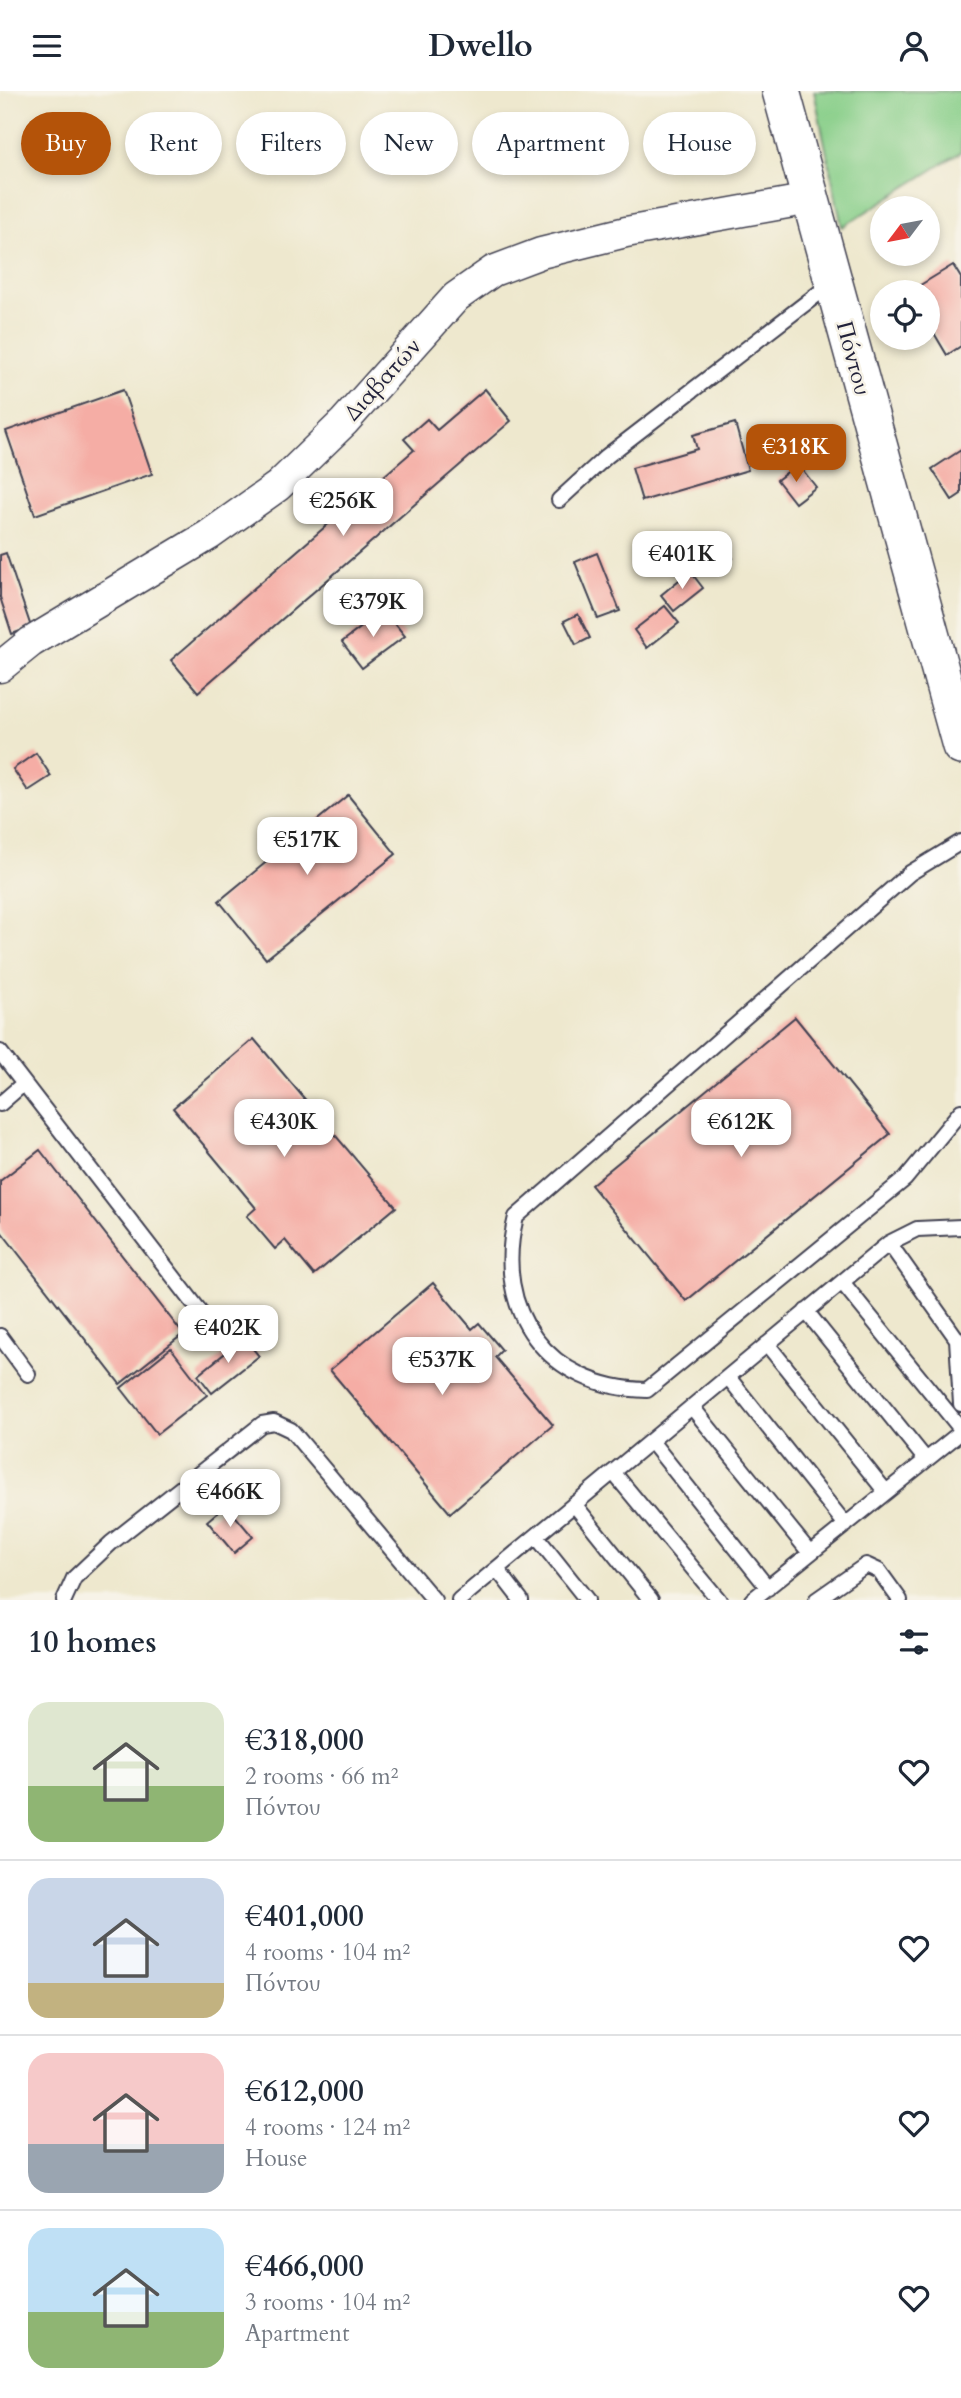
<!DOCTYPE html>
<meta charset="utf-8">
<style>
body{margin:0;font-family:Cardo,serif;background:#f2f2f3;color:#1f2937;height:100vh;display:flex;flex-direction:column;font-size:26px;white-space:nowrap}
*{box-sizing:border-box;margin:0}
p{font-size:23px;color:#747a83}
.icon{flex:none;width:38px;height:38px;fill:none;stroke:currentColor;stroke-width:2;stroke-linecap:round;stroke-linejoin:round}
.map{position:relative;height:1509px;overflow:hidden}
.drawer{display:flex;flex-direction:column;background:#fff;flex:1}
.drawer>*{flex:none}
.banner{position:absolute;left:21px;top:21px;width:920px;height:63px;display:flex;gap:14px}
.needle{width:46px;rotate:238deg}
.controls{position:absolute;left:870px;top:105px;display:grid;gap:14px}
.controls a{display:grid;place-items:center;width:70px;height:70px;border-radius:50%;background:#fff;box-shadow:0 4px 10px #0003;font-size:35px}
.price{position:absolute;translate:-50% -60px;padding:0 16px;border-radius:14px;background:#fff;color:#222;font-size:23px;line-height:46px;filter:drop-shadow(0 2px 4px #0008)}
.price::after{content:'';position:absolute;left:50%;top:42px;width:21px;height:16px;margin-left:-10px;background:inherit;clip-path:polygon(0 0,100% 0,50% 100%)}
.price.active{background:#b45309;color:#fff}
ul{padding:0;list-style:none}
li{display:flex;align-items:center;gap:21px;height:175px;padding:0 28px}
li+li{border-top:2px solid #e0e1e3}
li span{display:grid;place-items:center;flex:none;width:196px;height:140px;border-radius:21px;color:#555}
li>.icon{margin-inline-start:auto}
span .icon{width:84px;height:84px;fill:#fffc;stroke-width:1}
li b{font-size:30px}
h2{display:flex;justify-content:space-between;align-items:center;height:84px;padding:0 28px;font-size:30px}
.tag{padding:0 24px;border-radius:32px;background:#fff;box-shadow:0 4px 10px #0003;font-size:24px;line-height:63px}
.tag.active{background:#b45309;color:#fff}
header{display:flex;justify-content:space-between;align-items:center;height:91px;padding:0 28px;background:#fff;font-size:32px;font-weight:600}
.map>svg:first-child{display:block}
.green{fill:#89cf8a;stroke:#567862;stroke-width:2}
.building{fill:#f5ada5}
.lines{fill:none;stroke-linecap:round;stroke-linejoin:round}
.service-casing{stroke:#414051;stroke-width:18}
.minor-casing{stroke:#414051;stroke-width:33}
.tertiary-casing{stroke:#414051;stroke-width:40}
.service{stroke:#fff;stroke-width:14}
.minor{stroke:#fff;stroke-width:30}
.tertiary{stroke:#fff;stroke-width:37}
.labels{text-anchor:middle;stroke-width:5;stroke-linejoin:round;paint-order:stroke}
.street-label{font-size:23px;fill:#22223b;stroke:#f7f3e8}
</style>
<header><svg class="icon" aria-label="menu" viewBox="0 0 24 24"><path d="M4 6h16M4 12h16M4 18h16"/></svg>Dwello<svg class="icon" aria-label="person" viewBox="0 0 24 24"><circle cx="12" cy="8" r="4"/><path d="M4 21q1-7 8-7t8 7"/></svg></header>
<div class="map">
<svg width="961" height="1509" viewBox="0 0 961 1509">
<rect width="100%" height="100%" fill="#f7f3e8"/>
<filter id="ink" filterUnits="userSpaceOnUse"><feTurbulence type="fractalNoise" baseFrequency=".0143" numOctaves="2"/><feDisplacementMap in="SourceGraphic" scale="14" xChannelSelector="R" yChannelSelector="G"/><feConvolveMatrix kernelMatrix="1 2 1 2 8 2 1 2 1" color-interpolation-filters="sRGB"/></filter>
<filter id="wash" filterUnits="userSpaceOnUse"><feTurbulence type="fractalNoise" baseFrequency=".00686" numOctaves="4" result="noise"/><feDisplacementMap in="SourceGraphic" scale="28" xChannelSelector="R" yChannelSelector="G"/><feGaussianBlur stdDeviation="1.57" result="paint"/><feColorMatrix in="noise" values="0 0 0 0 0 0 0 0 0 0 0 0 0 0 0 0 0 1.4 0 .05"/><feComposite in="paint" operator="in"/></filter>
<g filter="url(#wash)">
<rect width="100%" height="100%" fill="#eee8ce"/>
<!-- green -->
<path class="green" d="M 814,0 L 961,0 L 961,61 L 842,136 Z"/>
<g id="blocks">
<!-- building -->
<path class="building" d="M 953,174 L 961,187 L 961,255 L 947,264 L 928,232 L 928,201 L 909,201 Z
M 485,298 L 511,330 L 198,601 L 171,569 L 414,359 L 404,348 L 427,328 L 437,339 Z
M 123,299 L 152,383 L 35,424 L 6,340 Z
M 735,332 L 748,379 L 642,410 L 632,377 L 697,358 L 693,344 Z
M 961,359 L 961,403 L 952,409 L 932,378 Z
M 798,373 L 816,396 L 795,412 L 777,389 Z
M 719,449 L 733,467 L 715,481 L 700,463 Z
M 6,462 L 31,536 L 12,543 L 0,506 L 0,464 Z
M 597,462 L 620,520 L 598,528 L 575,471 Z
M 690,480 L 703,497 L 674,520 L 661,504 Z
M 665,515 L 679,532 L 647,557 L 634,539 Z
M 384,519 L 405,545 L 362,577 L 342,551 Z
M 578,523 L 590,547 L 576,554 L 564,530 Z
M 36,662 L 51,685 L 28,700 L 13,678 Z
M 348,704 L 396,763 L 266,868 L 219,810 Z
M 795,926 L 890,1043 L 686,1210 L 591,1094 Z
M 254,948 L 396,1116 L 314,1184 L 285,1149 L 275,1158 L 247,1125 L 256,1117 L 173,1017 Z
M 40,1059 L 183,1243 L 120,1293 L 0,1139 L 0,1090 Z
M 433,1192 L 472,1238 L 479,1232 L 502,1259 L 495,1266 L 553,1334 L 450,1422 L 330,1279 Z
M 244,1247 L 259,1265 L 212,1302 L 198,1284 Z
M 171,1257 L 207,1304 L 157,1343 L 121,1297 Z
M 226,1414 L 253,1446 L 234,1462 L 207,1430 Z"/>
</g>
</g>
<g filter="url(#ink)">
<use href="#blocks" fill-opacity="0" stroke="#414051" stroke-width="2"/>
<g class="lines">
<defs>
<path id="service" d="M 559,409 L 607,365 L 832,192
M 961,751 L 910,782 L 516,1126 C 492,1221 548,1297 647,1299 L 905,1088 L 961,1020
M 0,961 L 199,1219
M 0,1013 L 23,993
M 889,1152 L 957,1248 L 961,1313
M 842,1191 L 961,1338
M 806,1220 L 926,1369
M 0,1245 L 28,1283
M 767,1253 L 886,1401
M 728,1286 L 846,1434
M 692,1316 L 810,1462
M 651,1350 L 768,1497
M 613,1381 L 719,1509
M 574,1413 L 651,1509
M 536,1445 L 587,1509
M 497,1478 L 521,1509
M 64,1509 L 74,1487 L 111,1452 L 262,1333 L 274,1331 L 291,1339 L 434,1509
M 459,1509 L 889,1152 L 917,1138 L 961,1136
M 752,1509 L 961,1341
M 816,1509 L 866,1474 L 879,1480 L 900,1509"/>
<path id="minor" d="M 0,576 L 31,551 L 209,444 L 278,395 L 344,331 L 456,206 L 493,180 L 541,162 L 626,141 L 810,108"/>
<path id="tertiary" d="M 781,0 L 961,655"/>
</defs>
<!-- service casing -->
<use href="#service" class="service-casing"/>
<!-- minor casing -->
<use href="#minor" class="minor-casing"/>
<!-- tertiary casing -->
<use href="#tertiary" class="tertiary-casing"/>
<!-- service -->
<use href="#service" class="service"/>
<!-- minor -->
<use href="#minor" class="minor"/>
<!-- tertiary -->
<use href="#tertiary" class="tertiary"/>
</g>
</g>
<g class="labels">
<!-- street labels -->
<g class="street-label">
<text transform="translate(854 267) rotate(75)" y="8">Πόντου</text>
<text transform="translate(382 288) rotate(-48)" y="8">Διαβατών</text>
</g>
</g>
</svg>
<div class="controls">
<a><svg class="needle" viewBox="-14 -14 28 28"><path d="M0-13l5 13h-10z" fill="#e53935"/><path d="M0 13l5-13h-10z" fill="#747a83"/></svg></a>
<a><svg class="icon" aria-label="locate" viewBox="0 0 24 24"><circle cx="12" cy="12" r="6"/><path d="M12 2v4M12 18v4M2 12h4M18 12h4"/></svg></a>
</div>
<b class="price active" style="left:796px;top:393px">€318K</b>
<b class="price" style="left:343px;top:447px">€256K</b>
<b class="price" style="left:682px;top:500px">€401K</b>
<b class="price" style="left:373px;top:548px">€379K</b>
<b class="price" style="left:307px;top:786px">€517K</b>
<b class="price" style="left:284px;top:1068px">€430K</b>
<b class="price" style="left:741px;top:1068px">€612K</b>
<b class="price" style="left:228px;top:1274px">€402K</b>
<b class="price" style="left:442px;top:1306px">€537K</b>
<b class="price" style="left:230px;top:1438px">€466K</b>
<div class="banner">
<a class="tag active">Buy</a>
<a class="tag">Rent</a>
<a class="tag">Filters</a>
<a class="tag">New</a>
<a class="tag">Apartment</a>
<a class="tag">House</a>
</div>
</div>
<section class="drawer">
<h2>10 homes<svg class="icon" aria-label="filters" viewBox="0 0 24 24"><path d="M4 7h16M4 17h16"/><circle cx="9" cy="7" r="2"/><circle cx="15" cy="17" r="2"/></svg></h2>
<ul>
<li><span style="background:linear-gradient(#dfe7d0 60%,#8fb573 0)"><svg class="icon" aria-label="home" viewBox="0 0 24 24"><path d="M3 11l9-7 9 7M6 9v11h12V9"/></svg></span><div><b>€318,000</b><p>2 rooms · 66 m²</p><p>Πόντου</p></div><svg class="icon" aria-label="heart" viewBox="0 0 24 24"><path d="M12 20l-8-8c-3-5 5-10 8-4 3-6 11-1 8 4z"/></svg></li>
<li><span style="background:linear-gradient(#c9d6e8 75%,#c2b280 0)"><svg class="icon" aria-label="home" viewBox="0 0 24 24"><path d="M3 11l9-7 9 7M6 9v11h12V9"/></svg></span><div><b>€401,000</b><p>4 rooms · 104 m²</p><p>Πόντου</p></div><svg class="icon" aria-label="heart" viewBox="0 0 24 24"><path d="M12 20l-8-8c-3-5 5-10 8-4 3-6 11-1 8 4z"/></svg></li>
<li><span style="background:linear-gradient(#f6c9c9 65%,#9aa5b1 0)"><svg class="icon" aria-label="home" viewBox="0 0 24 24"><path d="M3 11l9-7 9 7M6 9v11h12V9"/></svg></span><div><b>€612,000</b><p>4 rooms · 124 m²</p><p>House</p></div><svg class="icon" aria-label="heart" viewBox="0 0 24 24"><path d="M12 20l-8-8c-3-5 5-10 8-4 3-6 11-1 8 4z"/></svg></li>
<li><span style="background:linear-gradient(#bfe0f5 60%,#8fb573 0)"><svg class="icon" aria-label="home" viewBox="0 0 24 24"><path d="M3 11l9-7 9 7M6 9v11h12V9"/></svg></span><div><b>€466,000</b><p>3 rooms · 104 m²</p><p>Apartment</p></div><svg class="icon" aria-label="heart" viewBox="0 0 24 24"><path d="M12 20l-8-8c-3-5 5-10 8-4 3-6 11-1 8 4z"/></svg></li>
</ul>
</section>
